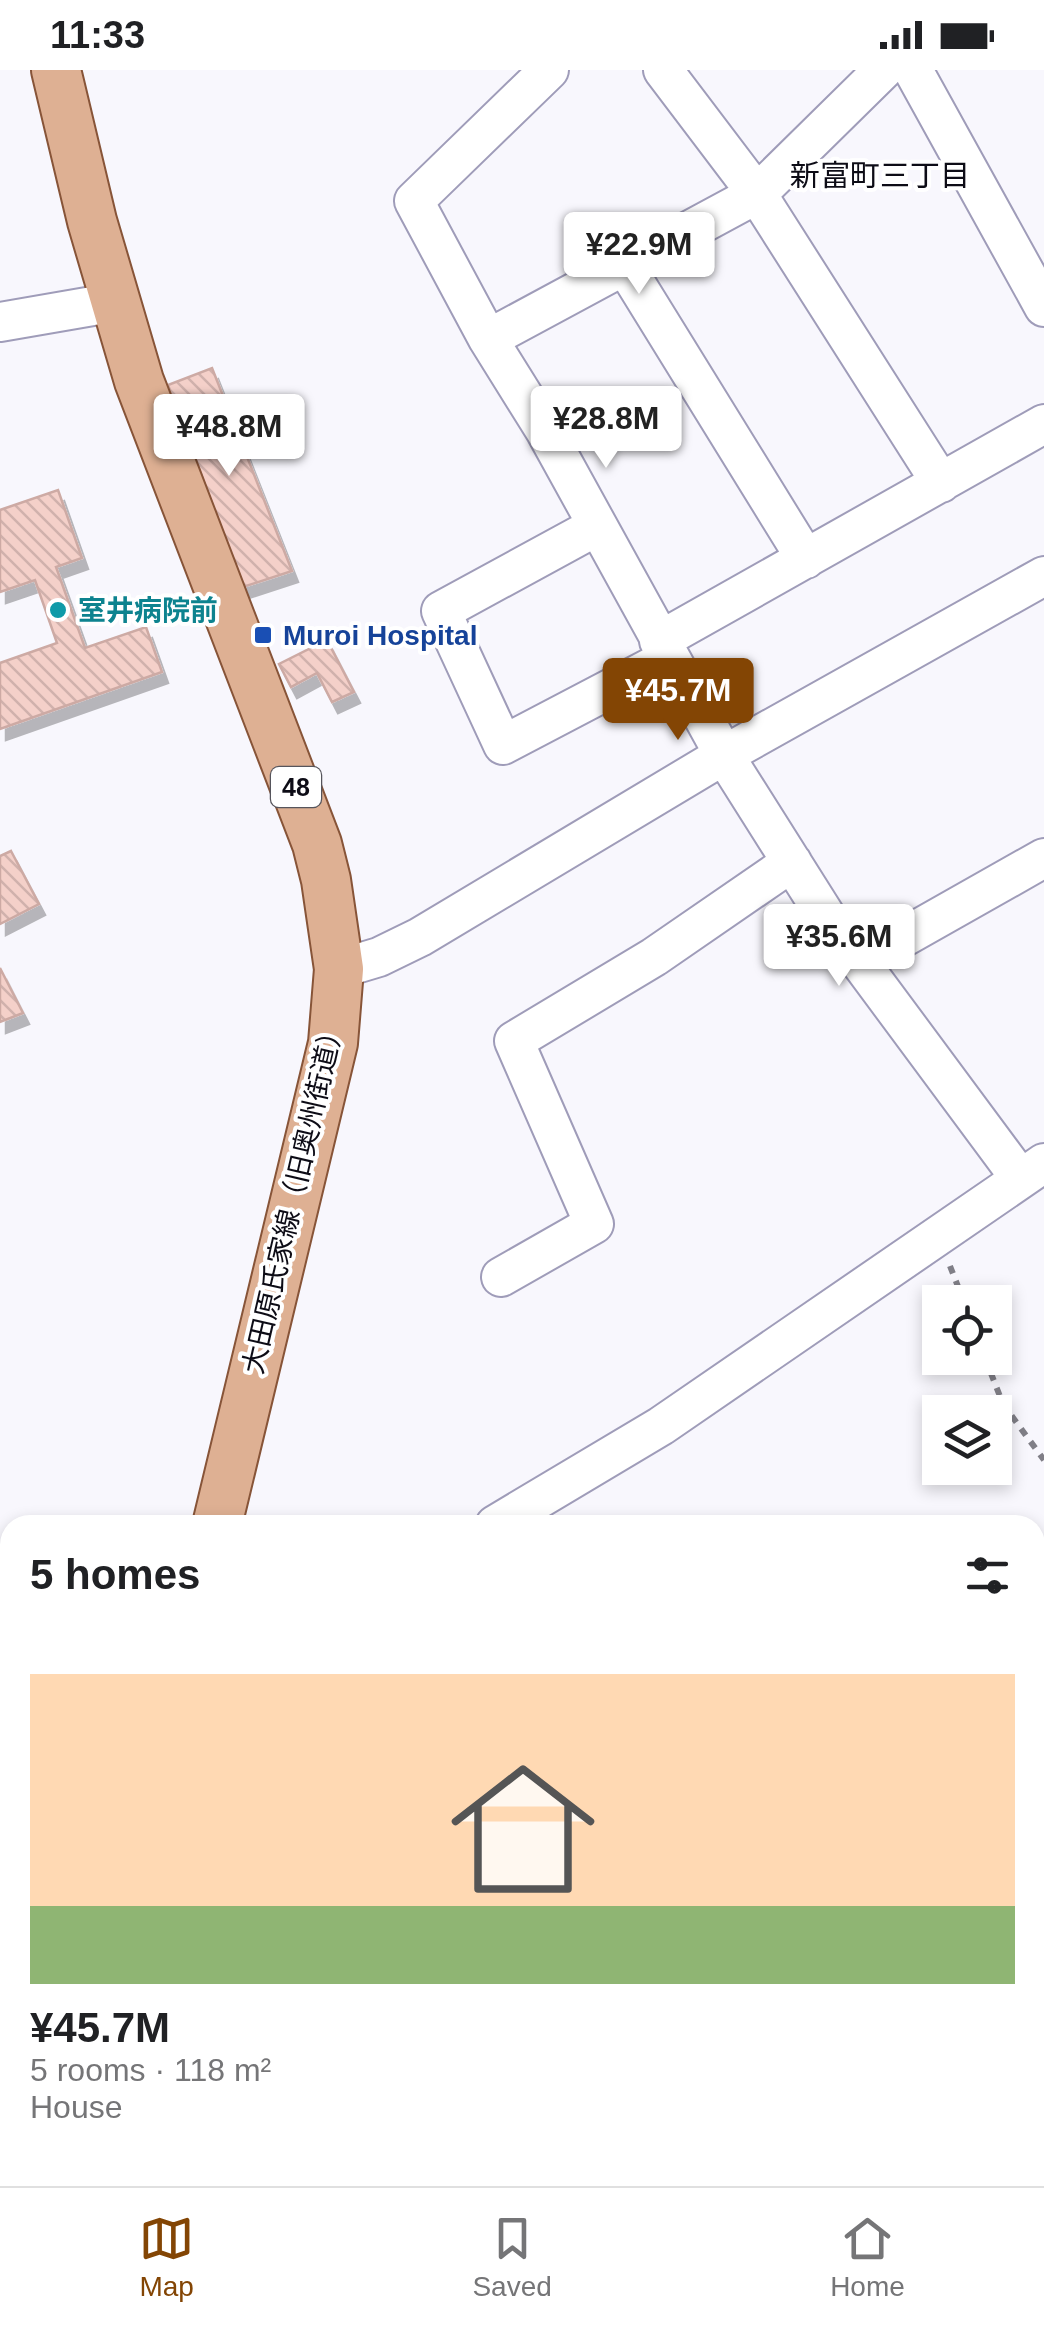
<!DOCTYPE html>
<meta charset="utf-8">
<style>
body{margin:0;font-family:Arial,"Noto Sans JP",sans-serif;background:#f6f6f6;color:#202124;height:100vh;display:flex;flex-direction:column;font-size:38px;white-space:nowrap}
*{box-sizing:border-box;margin:0}
p{font-size:32px;color:#757577}
.icon{flex:none;width:55px;height:55px;fill:none;stroke:currentColor;stroke-width:2;stroke-linecap:round;stroke-linejoin:round}
.map{position:relative;flex:1;overflow:hidden}
.drawer{position:absolute;left:0px;top:1445px;width:1045px;height:672px;display:flex;flex-direction:column;background:#fff;border-radius:30px 30px 0 0;box-shadow:0 5px 15px #0003}
.drawer>*{flex:none}
.tools{position:absolute;left:922px;top:1215px;display:grid;gap:20px}
.tools a{display:grid;place-items:center;width:90px;height:90px;border-radius:0px;background:#fff;box-shadow:0 5px 15px #0003;font-size:50px}
.price{position:absolute;translate:-50% -85px;padding:0 22px;border-radius:10px;background:#fff;color:#222;font-size:32px;line-height:65px;filter:drop-shadow(0 2px 5px #0008)}
.price::after{content:'';position:absolute;left:50%;top:60px;width:30px;height:22px;margin-left:-15px;background:inherit;clip-path:polygon(0 0,100% 0,50% 100%)}
.price.on{background:#834504;color:#fff}
ul{padding:0;list-style:none}
li{display:grid;align-content:center;gap:20px;height:530px;padding:0 30px}
li+li{border-top:2px solid #e0e0e0}
li span{display:grid;place-items:center;height:310px;border-radius:0px;color:#555}
li>.icon{margin-inline-start:auto}
span .icon{width:180px;height:180px;fill:#fffc;stroke-width:1}
li b{font-size:42px}
h2{display:flex;justify-content:space-between;align-items:center;height:120px;padding:0 30px;font-size:42px}
.status{display:flex;justify-content:space-between;align-items:center;height:70px;padding:0 50px;background:#fff;direction:ltr}
.status svg{height:28px;fill:currentColor}
.dock{display:flex;justify-content:space-around;align-items:center;height:140px;border-top:2px solid #e0e0e0;background:#fff;font-size:28px;color:#757577}
.dock a{display:grid;justify-items:center;gap:5px}
.dock .on{color:#834504}
.map>svg:first-child{display:block}
.building{fill:url(#building-back-hatch);stroke:#cdaaa4;stroke-width:2.5;filter:url(#shadow)}
.lines{fill:none;stroke-linecap:round;stroke-linejoin:round}
.minor-casing{stroke:#9f9cb9;stroke-width:42}
.major-casing{stroke:#875438;stroke-width:52}
.path{stroke:#807f87;stroke-width:6;stroke-dasharray:8 8;stroke-linecap:butt}
.minor{stroke:#fff;stroke-width:38}
.major{stroke:#deb093;stroke-width:48}
.culture-dot{fill:#0f9aa8;stroke:#fff;stroke-width:4}
.transit-dot{fill:#1a4fb4;stroke:#fff;stroke-width:4}
.labels{text-anchor:middle;stroke-width:8;stroke-linejoin:round;paint-order:stroke}
.shield{fill:#fff;stroke:#56555c;stroke-width:2.5}
.shield-label{font-size:25px;font-weight:bold;fill:#0d0c16}
.culture-label{font-size:28px;font-weight:bold;fill:#0d838f;stroke:#fff;text-anchor:start}
.transit-label{font-size:28px;font-weight:bold;fill:#164399;stroke:#fff;text-anchor:start}
.street-label{font-size:28px;fill:#0d0c16;stroke:#fff}
.neighbourhood-label{font-size:30px;fill:#0d0c16;stroke:#fff}
</style>
<div class="status"><b>11:33</b><svg viewBox="0 0 49 12"><path d="M0 12V9h3v3zM5 12V6h3v6zM10 12V3h3v9zM15 12V0h3v12zM26 1h20v11H26zM47 4h2v5h-2z"/></svg></div>
<div class="map">
<svg width="1044" height="2116" viewBox="0 0 1044 2116">
<defs>
<pattern id="building-back-hatch" width="6" height="6" patternUnits="userSpaceOnUse" patternTransform="scale(2.5)"><rect width="6" height="6" fill="#f4d0c9"/><path d="M-1 5l2 2M0 0l6 6M5-1l2 2" fill="none" stroke="#d0b1ac"/></pattern>
<filter id="shadow"><feDropShadow dx="6" dy="11" stdDeviation="0" flood-color="#0004"/></filter>
</defs>
<rect width="100%" height="100%" fill="#f8f7fd"/>
<!-- building -->
<path class="building" d="M 212,298 L 292,501 L 243,517 L 168,315 Z
M 58,420 L 82,488 L 56,497 L 85,578 L 146,557 L 162,602 L 0,659 L 0,593 L 57,573 L 35,510 L 0,522 L 0,440 Z
M 327,570 L 354,622 L 332,632 L 317,603 L 291,617 L 279,594 Z
M 11,781 L 39,834 L 0,854 L 0,786 Z
M 0,898 L 23,943 L 0,952 Z"/>
<g class="lines">
<defs>
<path id="minor" d="M 549,0 L 414,131 L 488,269 L 546,362 L 724,685 L 825,845 L 1020,1108
M 663,0 L 757,124 L 941,413
M 913,0 L 1044,237
M 625,196 L 806,489
M 0,252 L 116,232
M 488,269 L 757,124 L 883,0
M 597,456 L 441,541 L 503,675 L 669,588
M 659,571 L 1044,354
M 860,892 L 1044,788
M 339,899 L 379,887 L 420,867 L 724,685 L 1044,506
M 501,1207 L 594,1154 L 514,971 L 654,887 L 792,792
M 495,1455 L 661,1356 L 1044,1093
M 0,1609 L 10,1605
M 1035,1710 L 1044,1704
M 1035,1878 L 1044,1890
M 1035,1938 L 1044,1932
M 0,1986 L 10,1988
M 1035,2052 L 1044,2059
M 1035,2107 L 1044,2098
M 600,2116 L 608,2108
M 860,2116 L 870,2108"/>
<path id="major" d="M 56,0 L 92,151 L 139,311 L 317,774 L 326,810 L 339,899 L 333,973 L 217,1455
M 84,2116 L 86,2108"/>
</defs>
<!-- minor casing -->
<use href="#minor" class="minor-casing"/>
<!-- major casing -->
<use href="#major" class="major-casing"/>
<!-- path -->
<path class="path" d="M 950,1196 L 964,1232
M 985,1288 L 1003,1334 L 1044,1390"/>
<!-- minor -->
<use href="#minor" class="minor"/>
<!-- major -->
<use href="#major" class="major"/>
</g>
<!-- markers -->
<circle class="culture-dot" cx="58" cy="540" r="10"/>
<rect class="transit-dot" x="253" y="555" width="20" height="20" rx="5"/>
<g class="labels">
<!-- shield labels -->
<rect class="shield" x="271" y="697" width="50" height="40" rx="8"/>
<g class="shield-label">
<text x="296" y="726">48</text>
</g>
<!-- culture labels -->
<g class="culture-label">
<text x="78" y="550">室井病院前</text>
</g>
<!-- transit labels -->
<g class="transit-label">
<text x="283" y="575">Muroi Hospital</text>
</g>
<!-- street labels -->
<g class="street-label">
<text transform="translate(293 1126) rotate(-77)" y="10">大田原氏家線（旧奥州街道）</text>
</g>
<!-- neighbourhood labels -->
<g class="neighbourhood-label">
<text x="880" y="116">新富町三丁目</text>
</g>
</g>
</svg>
<div class="tools">
<a><svg class="icon" aria-label="locate" viewBox="0 0 24 24"><circle cx="12" cy="12" r="6"/><path d="M12 2v4M12 18v4M2 12h4M18 12h4"/></svg></a>
<a><svg class="icon" aria-label="layers" viewBox="0 0 24 24"><path d="M12 4l9 5-9 5-9-5zM3 14l9 5 9-5"/></svg></a>
</div>
<b class="price" style="left:639px;top:227px">¥22.9M</b>
<b class="price" style="left:606px;top:401px">¥28.8M</b>
<b class="price" style="left:229px;top:409px">¥48.8M</b>
<b class="price on" style="left:678px;top:673px">¥45.7M</b>
<b class="price" style="left:839px;top:919px">¥35.6M</b>
<section class="drawer">
<h2>5 homes<svg class="icon" aria-label="filters" viewBox="0 0 24 24"><path d="M4 7h16M4 17h16"/><circle cx="9" cy="7" r="2"/><circle cx="15" cy="17" r="2"/></svg></h2>
<ul>
<li><span style="background:linear-gradient(#ffd9b3 75%,#8fb573 0)"><svg class="icon" aria-label="home" viewBox="0 0 24 24"><path d="M3 11l9-7 9 7M6 9v11h12V9"/></svg></span><div><b>¥45.7M</b><p>5 rooms · 118 m²</p><p>House</p></div></li>
</ul>
</section>
</div>
<nav class="dock">
<a class="on"><svg class="icon" aria-label="map" viewBox="0 0 24 24"><path d="M3 6l6-2 6 2 6-2v14l-6 2-6-2-6 2zM9 4v14M15 6v14"/></svg>Map</a>
<a><svg class="icon" aria-label="saved" viewBox="0 0 24 24"><path d="M7 4h10v16l-5-4-5 4z"/></svg>Saved</a>
<a><svg class="icon" aria-label="home" viewBox="0 0 24 24"><path d="M3 11l9-7 9 7M6 9v11h12V9"/></svg>Home</a>
</nav>
